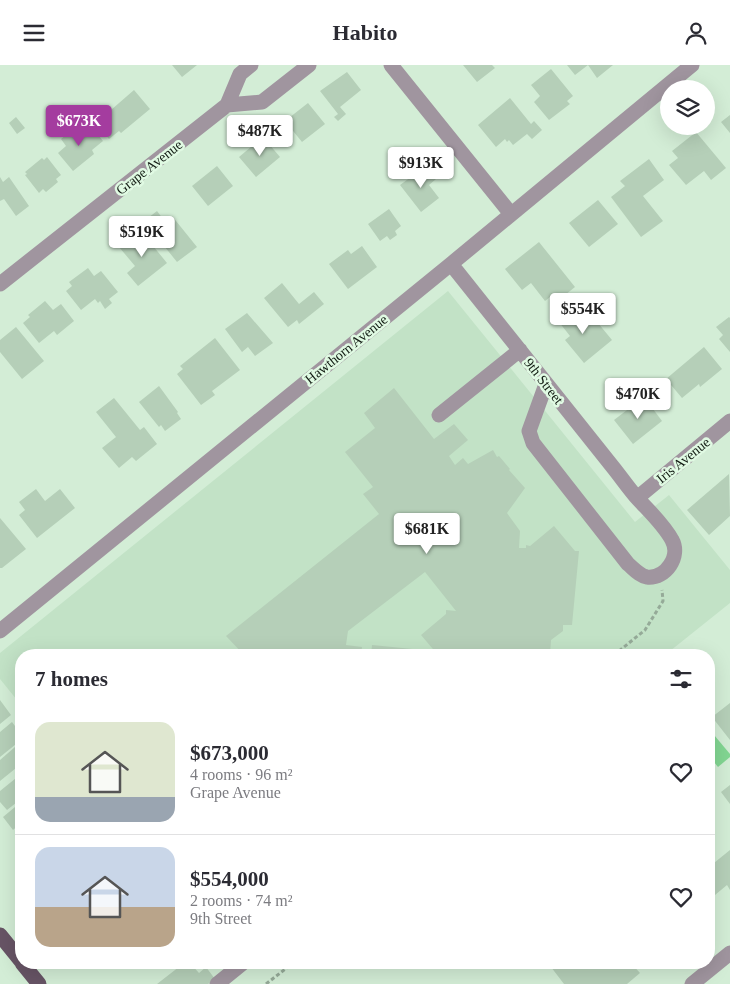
<!DOCTYPE html>
<meta charset="utf-8">
<style>
body{margin:0;font-family:"Times New Roman",serif;background:#f7f7f7;color:#2b2b33;height:100vh;display:flex;flex-direction:column;font-size:19px;white-space:nowrap}
*{box-sizing:border-box;margin:0}
p{font-size:16px;color:#7c7c81}
.icon{flex:none;width:28px;height:28px;fill:none;stroke:currentColor;stroke-width:2;stroke-linecap:round;stroke-linejoin:round}
.map{position:relative;flex:1;overflow:hidden}
.drawer{position:absolute;left:15px;top:584px;width:700px;height:320px;display:flex;flex-direction:column;background:#fff;border-radius:20px;box-shadow:0 5px 20px #0002}
.drawer>*{flex:none}
.controls{position:absolute;left:660px;top:15px;display:grid;gap:10px}
.controls a{display:grid;place-items:center;width:55px;height:55px;border-radius:50%;background:#fff;box-shadow:0 5px 20px #0002;font-size:25px}
.price{position:absolute;translate:-50% -42px;padding:0 11px;border-radius:5px;background:#fff;color:#222;font-size:16px;line-height:32px;filter:drop-shadow(0 1px 2px #0008)}
.price::after{content:'';position:absolute;left:50%;top:30px;width:15px;height:11px;margin-left:-8px;background:inherit;clip-path:polygon(0 0,100% 0,50% 100%)}
.price.selected{background:#a43c9f;color:#fff}
ul{padding:0;list-style:none}
li{display:flex;align-items:center;gap:15px;height:125px;padding:0 20px}
li+li{border-top:1px solid #e1e1e2}
li span{display:grid;place-items:center;flex:none;width:140px;height:100px;border-radius:15px;color:#555}
li>.icon{margin-inline-start:auto}
span .icon{width:60px;height:60px;fill:#fffc;stroke-width:1}
li b{font-size:21px}
h2{display:flex;justify-content:space-between;align-items:center;height:60px;padding:0 20px;font-size:21px}
header{display:flex;justify-content:space-between;align-items:center;height:65px;padding:0 20px;background:#fff;font-size:22px;font-weight:700}
.map>svg:first-child{display:block}
.built{fill:#c2e2c6}
.water{fill:#82d692}
.building{fill:#b5cfb8}
.lines{fill:none;stroke-linecap:round;stroke-linejoin:round}
.path{stroke:#95aa98;stroke-width:3;stroke-dasharray:4 2.5;stroke-linecap:butt}
.minor{stroke:#a0959f;stroke-width:15}
.major{stroke:#675465;stroke-width:15}
.labels{text-anchor:middle;stroke-width:5;stroke-linejoin:round;paint-order:stroke}
.street-label{font-size:14px;fill:#111a12;stroke:#e0fae3}
</style>
<header><svg class="icon" aria-label="menu" viewBox="0 0 24 24"><path d="M4 6h16M4 12h16M4 18h16"/></svg>Habito<svg class="icon" aria-label="person" viewBox="0 0 24 24"><circle cx="12" cy="8" r="4"/><path d="M4 21q1-7 8-7t8 7"/></svg></header>
<div class="map">
<svg width="730" height="919" viewBox="0 0 730 919">
<rect width="100%" height="100%" fill="#d3edd6"/>
<!-- built -->
<path class="built" d="M 448,226 L 635,457 L 669,430 L 730,505 L 730,538 L 665,590 L 21,590 L 21,640 L 0,614 L 0,588 Z"/>
<!-- water -->
<path class="water" d="M 709,664 L 730,689 L 730,692 L 718,702 L 709,691 Z"/>
<!-- building -->
<path class="building" d="M 172,0 L 197,0 L 182,12 Z
M 463,0 L 492,0 L 495,3 L 477,17 Z
M 567,0 L 613,0 L 597,13 L 588,0 L 575,10 Z
M 551,4 L 573,31 L 567,36 L 570,39 L 549,55 L 534,37 L 540,31 L 531,20 Z
M 347,7 L 361,25 L 340,42 L 346,49 L 338,56 L 334,52 L 338,49 L 320,26 Z
M 134,25 L 150,44 L 121,68 L 119,66 L 109,74 L 96,58 Z
M 510,33 L 531,59 L 534,56 L 542,65 L 532,74 L 527,69 L 513,80 L 509,75 L 507,77 L 505,74 L 496,82 L 478,60 Z
M 308,38 L 325,59 L 302,77 L 285,56 Z
M 730,50 L 730,68 L 721,57 Z
M 16,52 L 25,63 L 17,69 L 9,58 Z
M 91,61 L 103,76 L 92,85 L 94,89 L 73,106 L 58,88 L 66,81 L 61,74 L 76,62 L 81,69 Z
M 696,67 L 726,103 L 711,115 L 704,106 L 686,120 L 669,100 L 678,93 L 672,86 Z
M 263,72 L 280,92 L 256,112 L 239,92 Z
M 47,92 L 61,110 L 56,114 L 58,117 L 46,127 L 43,124 L 39,128 L 25,110 L 27,109 L 25,107 L 42,93 L 44,95 Z
M 649,94 L 664,115 L 643,131 L 663,156 L 641,172 L 611,132 L 625,121 L 620,116 Z
M 217,101 L 233,121 L 208,141 L 192,121 Z
M 426,101 L 436,114 L 429,120 L 439,133 L 421,147 L 400,120 Z
M 0,112 L 3,117 L 9,112 L 29,141 L 16,151 L 4,134 L 0,136 Z
M 598,135 L 618,159 L 589,182 L 569,158 Z
M 389,144 L 401,161 L 395,166 L 397,170 L 390,175 L 387,171 L 380,176 L 368,159 Z
M 157,146 L 163,154 L 165,153 L 167,155 L 172,151 L 197,182 L 177,197 L 144,156 Z
M 140,165 L 167,198 L 138,221 L 127,208 L 135,201 L 119,182 Z
M 539,177 L 575,222 L 555,238 L 550,232 L 545,236 L 531,218 L 522,225 L 505,204 Z
M 362,181 L 377,202 L 348,224 L 329,199 L 348,185 L 351,189 Z
M 88,203 L 94,211 L 101,206 L 118,227 L 109,234 L 112,238 L 105,244 L 100,236 L 98,238 L 95,234 L 81,245 L 66,226 L 72,221 L 69,217 Z
M 282,218 L 299,239 L 314,227 L 324,239 L 299,259 L 297,255 L 288,262 L 264,233 Z
M 45,236 L 53,245 L 61,239 L 74,256 L 57,270 L 54,266 L 39,278 L 23,258 L 30,252 L 28,250 Z
M 569,242 L 583,260 L 593,252 L 612,275 L 584,298 L 565,275 L 570,271 L 555,252 Z
M 247,248 L 273,278 L 255,291 L 248,282 L 242,287 L 225,264 Z
M 729,252 L 730,253 L 730,287 L 719,274 L 723,270 L 716,262 Z
M 16,262 L 44,296 L 22,314 L 0,287 L 0,275 Z
M 215,273 L 240,305 L 212,326 L 215,330 L 201,340 L 177,309 L 183,304 L 180,301 Z
M 704,282 L 722,304 L 700,322 L 699,319 L 682,333 L 666,314 Z
M 159,321 L 178,347 L 177,348 L 181,354 L 165,366 L 161,360 L 159,362 L 139,337 Z
M 394,323 L 434,374 L 454,359 L 468,375 L 449,391 L 455,400 L 463,393 L 468,399 L 493,385 L 497,392 L 499,391 L 510,404 L 509,405 L 525,423 L 507,448 L 520,466 L 519,483 L 526,483 L 526,480 L 530,481 L 554,461 L 575,486 L 579,486 L 572,560 L 563,560 L 563,566 L 551,575 L 550,590 L 438,590 L 421,570 L 446,549 L 446,545 L 456,546 L 425,507 L 348,566 L 346,580 L 362,582 L 361,590 L 244,590 L 226,571 L 379,449 L 363,429 L 373,422 L 345,387 L 375,363 L 364,348 Z
M 644,332 L 662,356 L 633,379 L 614,355 Z
M 114,333 L 140,365 L 144,362 L 157,379 L 136,396 L 132,392 L 119,403 L 102,383 L 116,372 L 96,347 Z
M 729,409 L 730,451 L 709,470 L 687,445 Z
M 36,424 L 45,436 L 60,424 L 75,443 L 37,473 L 19,450 L 25,445 L 19,437 Z
M 0,453 L 26,484 L 2,503 L 0,503 Z
M 372,580 L 433,586 L 433,590 L 371,590 Z
M 0,635 L 11,650 L 0,659 Z
M 730,638 L 730,675 L 712,652 Z
M 12,657 L 21,669 L 21,675 L 0,692 L 0,667 Z
M 15,682 L 21,689 L 21,699 L 0,716 L 0,695 Z
M 21,709 L 21,734 L 7,745 L 0,737 L 0,726 Z
M 730,720 L 730,739 L 721,727 Z
M 21,737 L 21,758 L 13,765 L 3,752 Z
M 730,785 L 730,825 L 727,820 L 709,835 L 709,802 Z
M 184,898 L 190,898 L 199,908 L 206,902 L 215,914 L 208,919 L 157,919 Z
M 557,898 L 568,898 L 570,900 L 573,898 L 631,898 L 640,908 L 627,919 L 564,919 L 551,902 Z"/>
<g class="lines">
<!-- path -->
<path class="path" d="M 614,590 L 645,565 L 663,536 L 662,525
M 266,919 L 293,898"/>
<!-- minor -->
<path class="minor" d="M 391,0 L 511,149
M 227,40 L 262,37 L 309,0
M 451,199 C 505,266 558,334 612,401 C 621,412 629,424 638,434 C 650,447 664,460 672,475 C 681,491 666,514 647,512 C 640,511 634,504 628,499 L 533,378 L 529,366 L 546,319
M 0,219 L 227,40 L 240,9 L 251,0
M 439,350 L 520,285
M 637,433 L 730,356
M 0,566 L 451,199 L 692,0
M 217,919 L 243,898
M 692,919 L 730,888"/>
<!-- major -->
<path class="major" d="M 0,870 L 21,896
M 22,898 L 39,919"/>
</g>
<g class="labels">
<!-- street labels -->
<g class="street-label">
<text transform="translate(149 102) rotate(-38)" y="5">Grape Avenue</text>
<text transform="translate(346 284) rotate(-39)" y="5">Hawthorn Avenue</text>
<text transform="translate(544 316) rotate(52)" y="5">9th Street</text>
<text transform="translate(683 395) rotate(-39)" y="5">Iris Avenue</text>
</g>
</g>
</svg>
<div class="controls">
<a><svg class="icon" aria-label="layers" viewBox="0 0 24 24"><path d="M12 4l9 5-9 5-9-5zM3 14l9 5 9-5"/></svg></a>
</div>
<b class="price selected" style="left:79px;top:82px">$673K</b>
<b class="price" style="left:260px;top:92px">$487K</b>
<b class="price" style="left:421px;top:124px">$913K</b>
<b class="price" style="left:142px;top:193px">$519K</b>
<b class="price" style="left:583px;top:270px">$554K</b>
<b class="price" style="left:638px;top:355px">$470K</b>
<b class="price" style="left:427px;top:490px">$681K</b>
<section class="drawer">
<h2>7 homes<svg class="icon" aria-label="filters" viewBox="0 0 24 24"><path d="M4 7h16M4 17h16"/><circle cx="9" cy="7" r="2"/><circle cx="15" cy="17" r="2"/></svg></h2>
<ul>
<li><span style="background:linear-gradient(#dfe7d0 75%,#9aa5b1 0)"><svg class="icon" aria-label="home" viewBox="0 0 24 24"><path d="M3 11l9-7 9 7M6 9v11h12V9"/></svg></span><div><b>$673,000</b><p>4 rooms · 96 m²</p><p>Grape Avenue</p></div><svg class="icon" aria-label="heart" viewBox="0 0 24 24"><path d="M12 20l-8-8c-3-5 5-10 8-4 3-6 11-1 8 4z"/></svg></li>
<li><span style="background:linear-gradient(#c9d6e8 60%,#b9a48a 0)"><svg class="icon" aria-label="home" viewBox="0 0 24 24"><path d="M3 11l9-7 9 7M6 9v11h12V9"/></svg></span><div><b>$554,000</b><p>2 rooms · 74 m²</p><p>9th Street</p></div><svg class="icon" aria-label="heart" viewBox="0 0 24 24"><path d="M12 20l-8-8c-3-5 5-10 8-4 3-6 11-1 8 4z"/></svg></li>
</ul>
</section>
</div>
